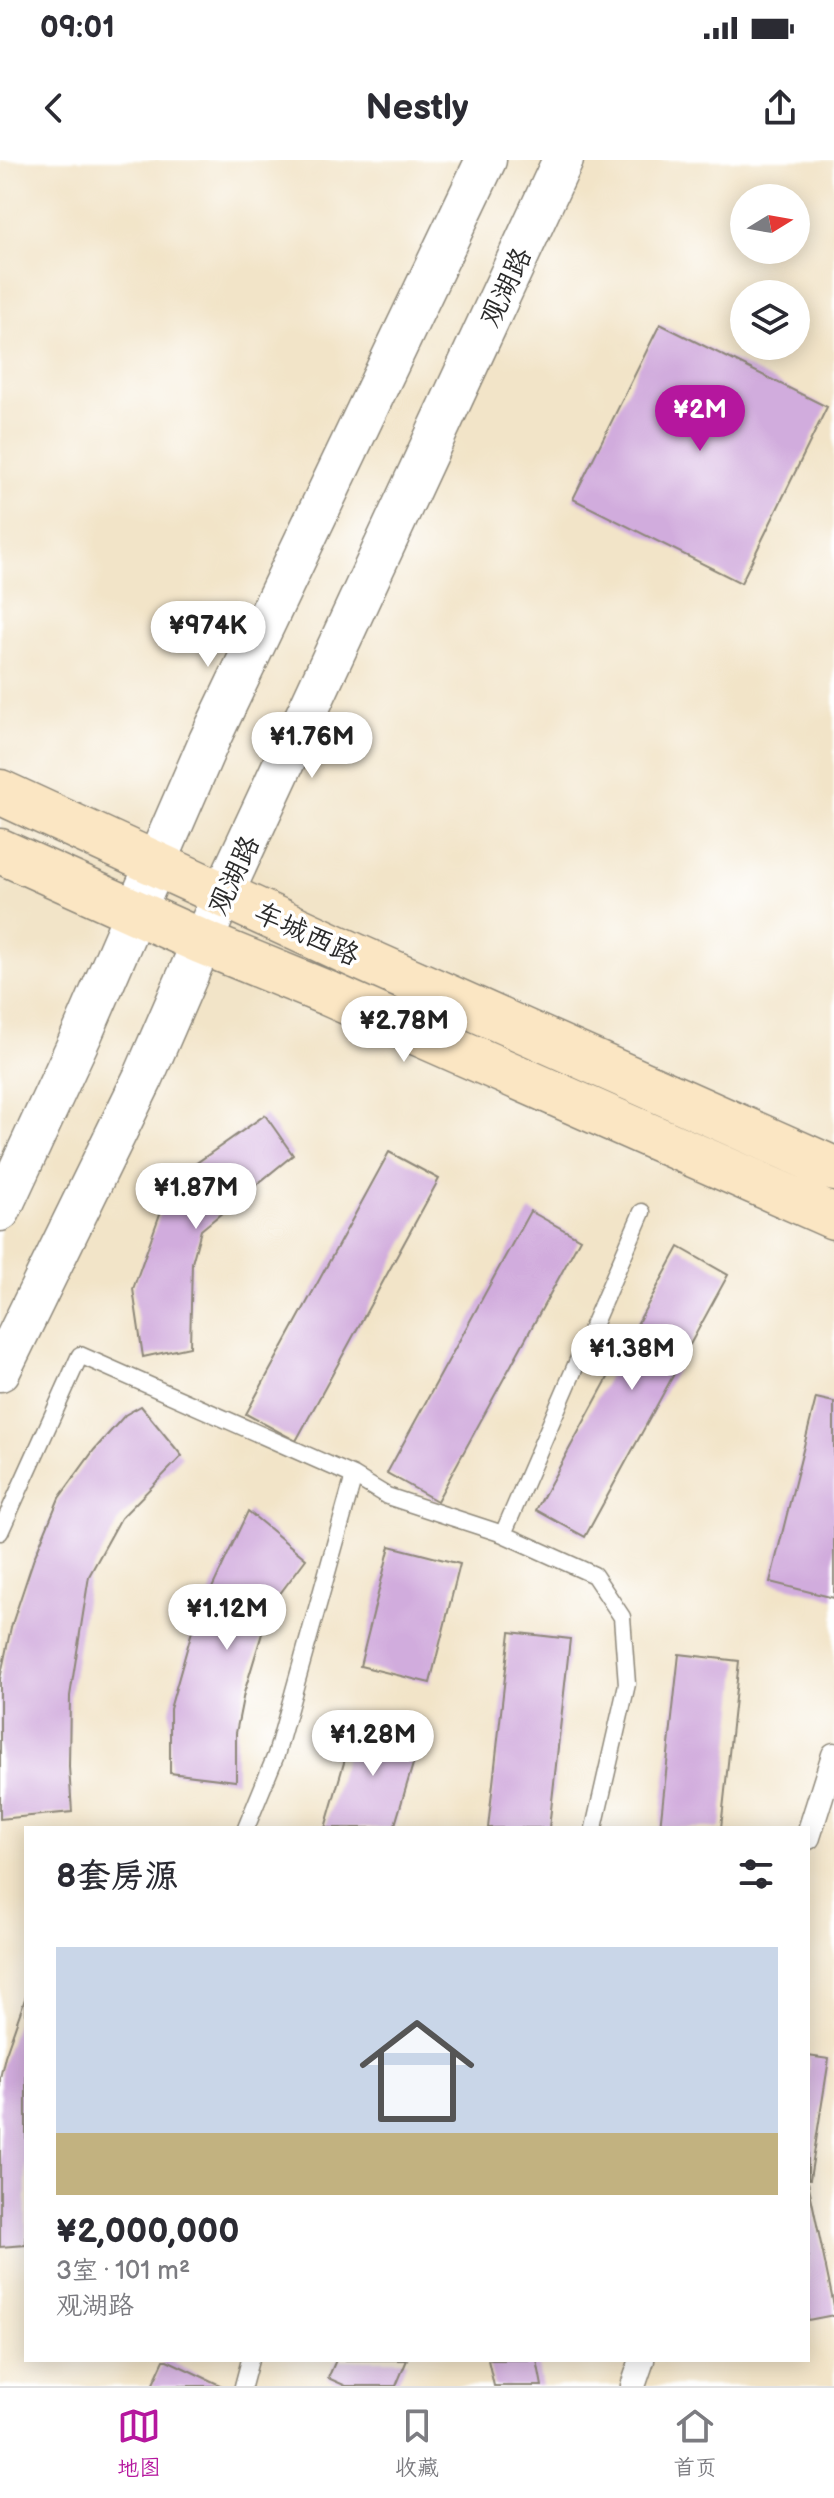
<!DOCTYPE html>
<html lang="zh">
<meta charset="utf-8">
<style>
body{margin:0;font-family:"Balsamiq Sans","LXGW WenKai TC",sans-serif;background:#f7f7f7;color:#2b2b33;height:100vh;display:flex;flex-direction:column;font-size:30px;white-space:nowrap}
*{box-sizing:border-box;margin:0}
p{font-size:26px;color:#7c7c81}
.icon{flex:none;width:44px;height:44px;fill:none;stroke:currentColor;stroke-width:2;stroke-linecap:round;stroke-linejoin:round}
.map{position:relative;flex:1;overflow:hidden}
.sheet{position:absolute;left:24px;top:1666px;width:786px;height:536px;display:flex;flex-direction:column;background:#fff;border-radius:0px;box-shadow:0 4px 20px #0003}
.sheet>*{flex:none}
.needle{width:52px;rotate:79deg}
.buttons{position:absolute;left:730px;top:24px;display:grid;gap:16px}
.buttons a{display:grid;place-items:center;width:80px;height:80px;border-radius:50%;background:#fff;box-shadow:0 4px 20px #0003;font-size:40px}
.price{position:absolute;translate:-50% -68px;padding:0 18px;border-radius:28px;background:#fff;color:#222;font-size:26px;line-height:52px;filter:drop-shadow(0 2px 4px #0008)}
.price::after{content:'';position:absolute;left:50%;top:48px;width:24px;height:18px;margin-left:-12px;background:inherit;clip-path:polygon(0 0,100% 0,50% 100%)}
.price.selected{background:#b5179e;color:#fff}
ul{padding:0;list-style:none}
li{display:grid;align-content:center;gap:16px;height:424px;padding:0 32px}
li span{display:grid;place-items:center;height:248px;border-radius:0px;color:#555}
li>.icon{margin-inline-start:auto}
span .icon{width:144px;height:144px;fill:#fffc;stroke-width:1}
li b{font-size:34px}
h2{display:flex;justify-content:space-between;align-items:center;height:96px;padding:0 32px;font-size:34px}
.status{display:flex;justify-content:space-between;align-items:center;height:56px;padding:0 40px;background:#fff;direction:ltr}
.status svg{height:22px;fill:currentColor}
header{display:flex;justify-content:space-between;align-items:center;height:104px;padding:0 32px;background:#fff;font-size:36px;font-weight:800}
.tab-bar{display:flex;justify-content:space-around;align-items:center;height:112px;border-top:2px solid #e1e1e2;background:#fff;font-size:22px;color:#7c7c81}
.tab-bar a{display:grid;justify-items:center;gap:4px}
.tab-bar .selected{color:#b5179e}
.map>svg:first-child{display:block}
.building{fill:#d1acdd}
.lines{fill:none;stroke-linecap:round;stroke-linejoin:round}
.service-casing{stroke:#8e887a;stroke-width:19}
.pedestrian-casing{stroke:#8e887a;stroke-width:27}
.tertiary-casing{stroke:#8e887a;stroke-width:43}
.secondary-casing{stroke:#8e887a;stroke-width:47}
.service{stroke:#fff;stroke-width:16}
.pedestrian{stroke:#fff;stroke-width:24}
.tertiary{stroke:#fff;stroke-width:40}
.secondary{stroke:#fbe6c3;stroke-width:44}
.labels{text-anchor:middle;stroke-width:7;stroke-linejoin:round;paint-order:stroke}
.street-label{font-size:28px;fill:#2b2b2b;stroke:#fff}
</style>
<div class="status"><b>09:01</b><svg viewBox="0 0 49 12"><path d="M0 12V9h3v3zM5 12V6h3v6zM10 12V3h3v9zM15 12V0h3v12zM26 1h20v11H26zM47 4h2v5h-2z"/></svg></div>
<header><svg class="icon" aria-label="back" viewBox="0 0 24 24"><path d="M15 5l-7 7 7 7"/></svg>Nestly<svg class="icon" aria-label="share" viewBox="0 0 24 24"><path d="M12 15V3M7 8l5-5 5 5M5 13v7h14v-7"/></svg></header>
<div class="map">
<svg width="834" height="2226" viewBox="0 0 834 2226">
<rect width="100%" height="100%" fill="#fff"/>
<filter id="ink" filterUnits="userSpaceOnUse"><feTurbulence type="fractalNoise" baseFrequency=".0125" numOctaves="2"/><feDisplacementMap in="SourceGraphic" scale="16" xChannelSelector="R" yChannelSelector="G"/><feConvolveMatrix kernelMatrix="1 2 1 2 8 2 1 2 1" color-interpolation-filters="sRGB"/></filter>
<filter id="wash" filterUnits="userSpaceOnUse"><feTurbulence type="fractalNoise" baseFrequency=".006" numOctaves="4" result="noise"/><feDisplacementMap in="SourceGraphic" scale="32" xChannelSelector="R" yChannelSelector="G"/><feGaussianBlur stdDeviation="1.8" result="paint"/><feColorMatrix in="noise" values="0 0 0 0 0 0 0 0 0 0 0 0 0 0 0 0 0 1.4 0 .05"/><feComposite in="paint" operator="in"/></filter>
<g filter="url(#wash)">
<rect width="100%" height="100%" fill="#f2e4c8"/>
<g id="blocks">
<!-- building -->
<path class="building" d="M 660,164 L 827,247 L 741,423 L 573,339 Z
M 265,955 L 293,995 L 201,1070 L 192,1103 L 190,1187 L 143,1197 L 133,1129 L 165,1040 L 178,1016 Z
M 389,992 L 439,1019 L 296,1281 L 246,1254 Z
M 530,1051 L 580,1079 L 437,1341 L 387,1313 Z
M 679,1087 L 728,1115 L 585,1377 L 536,1350 Z
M 816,1238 L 834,1242 L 834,1438 L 770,1422 Z
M 141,1246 L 182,1296 L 121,1358 L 89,1416 L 70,1536 L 69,1607 L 72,1652 L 0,1659 L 0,1519 L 11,1467 L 34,1398 L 59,1338 L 94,1290 L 125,1255 Z
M 248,1351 L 306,1399 L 270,1447 L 244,1533 L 236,1573 L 236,1621 L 170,1613 L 170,1549 L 192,1471 Z
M 390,1386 L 460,1404 L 430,1523 L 360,1506 Z
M 510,1472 L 570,1479 L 549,1668 L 488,1668 Z
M 679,1494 L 739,1501 L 721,1668 L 660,1668 Z
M 357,1558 L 421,1577 L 394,1668 L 325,1668 Z
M 26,1836 L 26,2085 L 0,2087 L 0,1918 L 5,1896 Z
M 808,1896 L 829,1899 L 810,2019 L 808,2019 Z
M 808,2022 L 834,2146 L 834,2155 L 808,2160 Z
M 164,2200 L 167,2200 L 222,2226 L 152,2226 Z
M 336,2200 L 407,2200 L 396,2226 L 346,2226 L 328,2218 Z
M 488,2200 L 537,2200 L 542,2226 L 494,2226 Z"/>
</g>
</g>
<g filter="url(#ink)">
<use href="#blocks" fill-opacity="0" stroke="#8e887a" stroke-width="2"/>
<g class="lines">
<defs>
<path id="service" d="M 0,1372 L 80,1195 L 354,1316 L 387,1336 L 503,1374 L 594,1415 L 622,1457 L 627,1524 L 594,1668
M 503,1374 L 642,1052
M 246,1668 L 276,1595 L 354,1316
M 243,2226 L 250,2200"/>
<path id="pedestrian" d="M 808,1677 L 834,1595
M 633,2226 L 642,2200"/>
<path id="tertiary" d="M 0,1051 L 83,872 L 209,581 L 486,0
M 0,1211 L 144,916 L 223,734 L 563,0"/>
<path id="secondary" d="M 0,632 L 354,795 L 834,1009
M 0,691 L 202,782 L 329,834 L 834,1057"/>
</defs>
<!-- service casing -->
<use href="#service" class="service-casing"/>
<!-- pedestrian casing -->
<use href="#pedestrian" class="pedestrian-casing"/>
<!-- tertiary casing -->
<use href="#tertiary" class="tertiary-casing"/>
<!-- secondary casing -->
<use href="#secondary" class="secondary-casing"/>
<!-- service -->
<use href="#service" class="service"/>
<!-- pedestrian -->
<use href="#pedestrian" class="pedestrian"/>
<!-- tertiary -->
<use href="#tertiary" class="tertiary"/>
<!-- secondary -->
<use href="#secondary" class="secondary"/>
</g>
</g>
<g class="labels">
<!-- street labels -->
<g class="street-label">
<text transform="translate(505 127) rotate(-65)" y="10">观湖路</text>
<text transform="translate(233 715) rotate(-65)" y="10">观湖路</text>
<text transform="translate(307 773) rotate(25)" y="10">车城西路</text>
</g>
</g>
</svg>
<div class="buttons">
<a><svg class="needle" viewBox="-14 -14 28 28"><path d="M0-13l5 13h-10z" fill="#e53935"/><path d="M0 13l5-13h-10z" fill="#7c7c81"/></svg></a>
<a><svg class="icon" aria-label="layers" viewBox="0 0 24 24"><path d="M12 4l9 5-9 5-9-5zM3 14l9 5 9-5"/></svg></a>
</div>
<b class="price selected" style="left:700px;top:293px">¥2M</b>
<b class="price" style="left:208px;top:509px">¥974K</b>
<b class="price" style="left:312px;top:620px">¥1.76M</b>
<b class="price" style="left:404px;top:904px">¥2.78M</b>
<b class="price" style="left:196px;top:1071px">¥1.87M</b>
<b class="price" style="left:632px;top:1232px">¥1.38M</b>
<b class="price" style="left:227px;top:1492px">¥1.12M</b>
<b class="price" style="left:373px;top:1618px">¥1.28M</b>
<section class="sheet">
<h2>8套房源<svg class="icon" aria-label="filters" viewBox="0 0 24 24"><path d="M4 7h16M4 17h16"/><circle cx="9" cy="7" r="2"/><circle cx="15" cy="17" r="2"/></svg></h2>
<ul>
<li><span style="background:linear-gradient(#c9d6e8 75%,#c2b280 0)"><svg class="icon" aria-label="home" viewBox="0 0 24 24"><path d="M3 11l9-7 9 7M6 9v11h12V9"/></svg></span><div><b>¥2,000,000</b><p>3室 · 101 m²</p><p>观湖路</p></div></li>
</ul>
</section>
</div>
<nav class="tab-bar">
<a class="selected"><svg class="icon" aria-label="map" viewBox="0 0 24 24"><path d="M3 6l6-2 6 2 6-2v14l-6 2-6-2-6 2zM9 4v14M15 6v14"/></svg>地图</a>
<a><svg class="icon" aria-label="saved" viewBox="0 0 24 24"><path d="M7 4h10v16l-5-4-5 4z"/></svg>收藏</a>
<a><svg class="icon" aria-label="home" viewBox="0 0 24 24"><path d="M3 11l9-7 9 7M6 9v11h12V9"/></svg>首页</a>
</nav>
